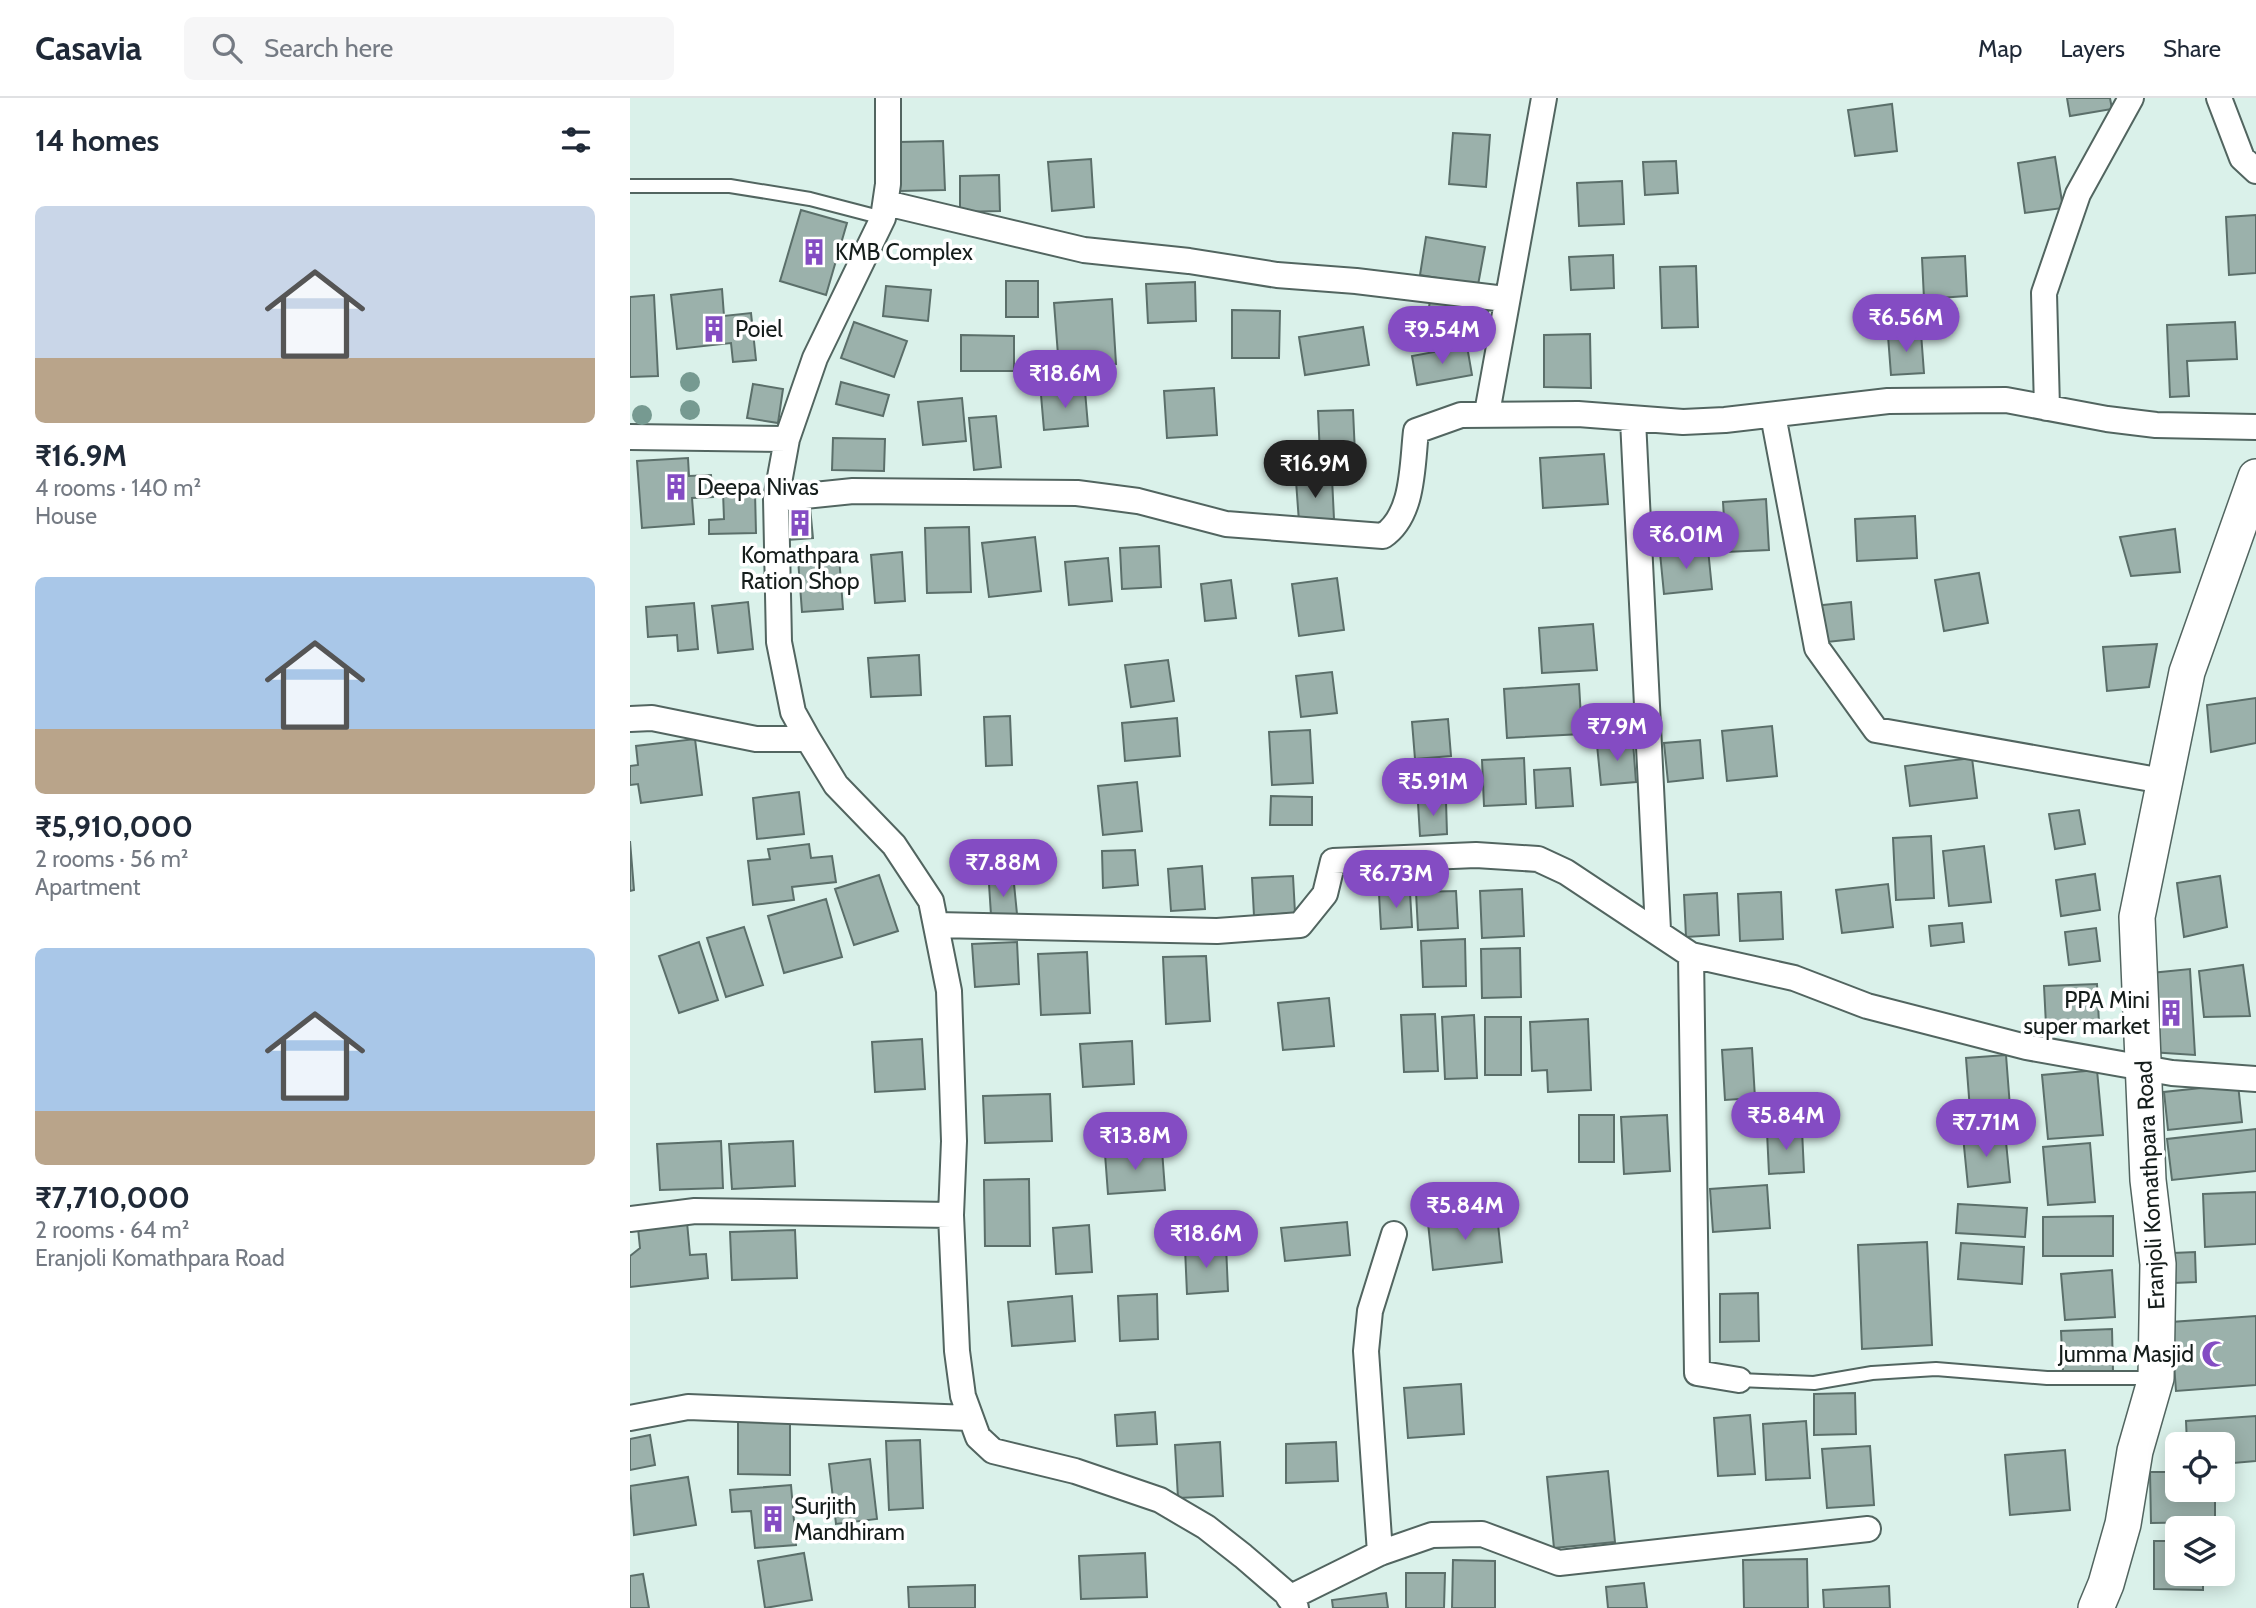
<!DOCTYPE html>
<meta charset="utf-8">
<style>
body{margin:0;font-family:Cabin,sans-serif;background:#f6f6f7;color:#1f2937;height:100vh;display:flex;flex-direction:column;font-size:26px;white-space:nowrap}
*{box-sizing:border-box;margin:0}
p{font-size:23px;color:#747a83}
.icon{flex:none;width:38px;height:38px;fill:none;stroke:currentColor;stroke-width:2;stroke-linecap:round;stroke-linejoin:round}
.map{position:relative;flex:1;overflow:hidden}
.sheet{display:flex;flex-direction:column;background:#fff;width:630px}
.sheet>*{flex:none}
.fabs{position:absolute;left:1535px;top:1334px;display:grid;gap:14px}
.fabs a{display:grid;place-items:center;width:70px;height:70px;border-radius:10px;background:#fff;box-shadow:0 4px 18px #0003;font-size:35px}
.price{position:absolute;translate:-50% -60px;padding:0 16px;border-radius:24px;background:#844cc3;color:#fff;font-size:23px;line-height:46px;filter:drop-shadow(0 2px 4px #0008)}
.price::after{content:'';position:absolute;left:50%;top:42px;width:21px;height:16px;margin-left:-10px;background:inherit;clip-path:polygon(0 0,100% 0,50% 100%)}
.price.on{background:#222;color:#fff}
ul{padding:0;list-style:none}
li{display:grid;align-content:center;gap:14px;height:371px;padding:0 35px}
li span{display:grid;place-items:center;height:217px;border-radius:10px;color:#555}
li>.icon{margin-inline-start:auto}
span .icon{width:126px;height:126px;fill:#fffc;stroke-width:1}
li b{font-size:30px}
h2{display:flex;justify-content:space-between;align-items:center;height:84px;padding:0 35px;font-size:30px}
header{display:flex;align-items:center;gap:42px;box-sizing:border-box;height:98px;padding:0 35px;background:#fff;border-bottom:2px solid #e0e1e3}
header strong{font-size:33px}
nav{display:flex;gap:38px;margin-inline-start:auto;font-size:24px}
.search{width:490px;height:63px;background:#f6f6f7;display:flex;align-items:center;gap:18px;box-sizing:border-box;padding:0 24px;border-radius:10px;color:#747a83;font-size:26px}
main{display:flex;flex:1;min-height:0}
.map>svg:first-child{display:block}
.building{fill:#9bb1ab;stroke:#5b6f6a;stroke-width:2}
.lines{fill:none;stroke-linecap:round;stroke-linejoin:round}
.service-casing{stroke:#526560;stroke-width:16}
.minor-casing{stroke:#526560;stroke-width:28}
.secondary-casing{stroke:#526560;stroke-width:38}
.service{stroke:#fff;stroke-width:12}
.minor{stroke:#fff;stroke-width:24}
.secondary{stroke:#fff;stroke-width:35}
.tree{fill:#769a91}
.labels{text-anchor:middle;stroke-width:7;stroke-linejoin:round;paint-order:stroke}
.poi-label{font-size:23px;fill:#151d1b;stroke:#fff;text-anchor:start}
.street-label{font-size:23px;fill:#151d1b;stroke:#fff}
</style>
<header>
<strong>Casavia</strong>
<div class="search"><svg class="icon" aria-label="search" viewBox="0 0 24 24"><circle cx="10" cy="10" r="6"/><path d="M15 15l6 6"/></svg>Search here</div>
<nav><a>Map</a><a>Layers</a><a>Share</a></nav>
</header>
<main>
<section class="sheet">
<h2>14 homes<svg class="icon" aria-label="filters" viewBox="0 0 24 24"><path d="M4 7h16M4 17h16"/><circle cx="9" cy="7" r="2"/><circle cx="15" cy="17" r="2"/></svg></h2>
<ul>
<li><span style="background:linear-gradient(#c9d6e8 70%,#b9a48a 0)"><svg class="icon" aria-label="home" viewBox="0 0 24 24"><path d="M3 11l9-7 9 7M6 9v11h12V9"/></svg></span><div><b>₹16.9M</b><p>4 rooms · 140 m²</p><p>House</p></div></li>
<li><span style="background:linear-gradient(#a9c7e8 70%,#b9a48a 0)"><svg class="icon" aria-label="home" viewBox="0 0 24 24"><path d="M3 11l9-7 9 7M6 9v11h12V9"/></svg></span><div><b>₹5,910,000</b><p>2 rooms · 56 m²</p><p>Apartment</p></div></li>
<li><span style="background:linear-gradient(#a9c7e8 75%,#b9a48a 0)"><svg class="icon" aria-label="home" viewBox="0 0 24 24"><path d="M3 11l9-7 9 7M6 9v11h12V9"/></svg></span><div><b>₹7,710,000</b><p>2 rooms · 64 m²</p><p>Eranjoli Komathpara Road</p></div></li>
</ul>
</section>
<div class="map">
<svg width="1626" height="1510" viewBox="0 0 1626 1510">
<rect width="100%" height="100%" fill="#daf1ea"/>
<!-- building -->
<path class="building" d="M 1437,0 L 1480,0 L 1482,11 L 1440,18 Z
M 1262,6 L 1267,53 L 1225,58 L 1218,12 Z
M 823,35 L 860,37 L 856,89 L 819,86 Z
M 313,43 L 315,92 L 270,93 L 269,44 Z
M 1425,59 L 1433,110 L 1395,115 L 1388,65 Z
M 461,61 L 464,109 L 422,113 L 418,64 Z
M 1046,63 L 1048,95 L 1015,97 L 1013,64 Z
M 369,77 L 370,113 L 330,114 L 330,78 Z
M 992,83 L 994,126 L 949,128 L 947,85 Z
M 171,112 L 217,125 L 196,197 L 150,183 Z
M 1626,117 L 1626,175 L 1599,177 L 1596,119 Z
M 796,139 L 855,149 L 848,187 L 790,177 Z
M 983,157 L 984,190 L 941,192 L 939,159 Z
M 1335,158 L 1337,198 L 1294,201 L 1292,160 Z
M 1066,168 L 1068,229 L 1032,230 L 1030,169 Z
M 376,183 L 408,183 L 408,219 L 376,219 Z
M 565,184 L 566,223 L 518,225 L 516,186 Z
M 256,188 L 301,192 L 298,223 L 253,218 Z
M 92,191 L 94,218 L 121,215 L 126,262 L 103,264 L 101,245 L 47,251 L 41,197 Z
M 24,197 L 28,278 L 0,279 L 0,199 Z
M 801,198 L 859,208 L 853,246 L 794,236 Z
M 482,201 L 486,266 L 429,270 L 424,205 Z
M 602,212 L 650,213 L 649,260 L 602,260 Z
M 224,224 L 277,243 L 264,279 L 211,260 Z
M 1605,224 L 1607,261 L 1557,263 L 1559,298 L 1540,299 L 1537,227 Z
M 733,229 L 739,267 L 675,277 L 669,239 Z
M 1291,235 L 1294,275 L 1261,277 L 1258,238 Z
M 960,236 L 961,290 L 914,289 L 914,237 Z
M 331,237 L 384,238 L 384,273 L 331,273 Z
M 837,248 L 842,277 L 787,287 L 782,258 Z
M 211,284 L 259,297 L 253,318 L 206,306 Z
M 123,286 L 153,291 L 148,325 L 117,320 Z
M 584,290 L 587,337 L 537,340 L 534,293 Z
M 455,293 L 458,328 L 414,332 L 411,297 Z
M 332,300 L 336,343 L 293,347 L 288,304 Z
M 723,312 L 725,356 L 690,358 L 688,313 Z
M 366,318 L 371,369 L 344,372 L 339,320 Z
M 203,340 L 255,341 L 254,373 L 202,372 Z
M 974,356 L 978,406 L 913,410 L 910,360 Z
M 58,360 L 59,378 L 81,377 L 83,399 L 62,400 L 64,426 L 12,430 L 7,363 Z
M 702,380 L 704,421 L 669,424 L 666,383 Z
M 93,394 L 125,394 L 126,435 L 79,436 L 79,422 L 94,421 Z
M 1136,401 L 1139,452 L 1096,454 L 1093,404 Z
M 180,409 L 183,440 L 158,442 L 157,411 Z
M 1285,418 L 1287,460 L 1227,463 L 1225,421 Z
M 339,429 L 341,494 L 297,495 L 295,430 Z
M 1545,431 L 1550,474 L 1501,478 L 1490,439 Z
M 405,439 L 411,493 L 359,499 L 352,445 Z
M 529,448 L 531,489 L 492,491 L 490,450 Z
M 1078,451 L 1082,491 L 1034,496 L 1030,455 Z
M 272,454 L 275,503 L 245,505 L 241,457 Z
M 209,458 L 213,511 L 172,514 L 168,461 Z
M 478,460 L 482,503 L 439,507 L 435,464 Z
M 1349,475 L 1358,525 L 1314,533 L 1305,482 Z
M 707,480 L 714,532 L 669,538 L 662,486 Z
M 601,482 L 606,520 L 575,523 L 571,486 Z
M 118,504 L 123,551 L 88,555 L 82,508 Z
M 1221,504 L 1224,541 L 1188,545 L 1184,508 Z
M 64,505 L 68,551 L 48,553 L 47,537 L 18,539 L 16,509 Z
M 963,526 L 967,572 L 912,575 L 909,530 Z
M 1527,546 L 1519,589 L 1477,593 L 1473,549 Z
M 289,557 L 291,597 L 241,599 L 238,560 Z
M 538,562 L 544,603 L 501,609 L 495,567 Z
M 702,574 L 707,615 L 671,619 L 666,578 Z
M 949,586 L 952,636 L 877,640 L 874,591 Z
M 1626,600 L 1626,645 L 1581,654 L 1577,607 Z
M 380,618 L 382,667 L 356,668 L 354,619 Z
M 547,620 L 550,658 L 495,663 L 492,625 Z
M 818,621 L 821,658 L 785,661 L 782,624 Z
M 1142,628 L 1147,678 L 1097,683 L 1092,633 Z
M 680,632 L 683,685 L 642,687 L 639,634 Z
M 65,641 L 72,697 L 11,705 L 8,686 L 0,687 L 0,668 L 8,667 L 6,648 Z
M 1070,642 L 1073,680 L 1038,684 L 1034,645 Z
M 1003,644 L 1006,684 L 971,687 L 967,647 Z
M 894,660 L 896,706 L 854,708 L 852,662 Z
M 1342,660 L 1347,700 L 1280,708 L 1275,668 Z
M 940,670 L 943,708 L 906,710 L 904,672 Z
M 507,684 L 512,733 L 473,737 L 468,688 Z
M 169,694 L 174,736 L 127,741 L 123,700 Z
M 641,698 L 682,699 L 682,727 L 640,727 Z
M 816,703 L 817,736 L 790,738 L 788,705 Z
M 1449,712 L 1455,746 L 1425,751 L 1419,716 Z
M 1301,738 L 1304,800 L 1266,802 L 1263,740 Z
M 0,743 L 4,792 L 0,793 Z
M 179,746 L 181,760 L 202,758 L 206,784 L 162,789 L 164,802 L 123,807 L 118,763 L 140,761 L 138,751 Z
M 1354,748 L 1361,804 L 1319,808 L 1313,753 Z
M 505,752 L 508,787 L 473,790 L 472,753 Z
M 572,768 L 575,811 L 541,813 L 538,771 Z
M 1465,776 L 1470,812 L 1431,818 L 1426,782 Z
M 249,777 L 268,833 L 224,847 L 205,791 Z
M 663,778 L 665,815 L 624,818 L 622,780 Z
M 1590,778 L 1597,829 L 1554,839 L 1547,785 Z
M 359,786 L 384,786 L 387,816 L 361,817 Z
M 1258,786 L 1263,829 L 1212,835 L 1206,792 Z
M 892,791 L 894,838 L 852,840 L 850,793 Z
M 826,793 L 828,830 L 788,832 L 786,794 Z
M 780,794 L 782,829 L 751,831 L 749,796 Z
M 1151,794 L 1153,841 L 1110,843 L 1108,796 Z
M 1087,795 L 1089,837 L 1056,839 L 1054,797 Z
M 196,801 L 212,859 L 154,875 L 138,818 Z
M 1332,825 L 1334,844 L 1301,848 L 1299,828 Z
M 114,829 L 133,887 L 96,899 L 77,840 Z
M 1466,830 L 1470,863 L 1439,867 L 1435,834 Z
M 835,841 L 836,888 L 793,889 L 791,843 Z
M 69,844 L 88,902 L 49,915 L 29,858 Z
M 387,844 L 389,886 L 345,889 L 342,846 Z
M 890,850 L 891,899 L 852,900 L 851,851 Z
M 457,854 L 460,915 L 411,917 L 408,856 Z
M 576,858 L 580,923 L 536,926 L 533,859 Z
M 1613,867 L 1620,918 L 1574,919 L 1569,873 Z
M 1560,871 L 1565,957 L 1520,954 L 1521,875 Z
M 1467,886 L 1469,925 L 1416,927 L 1414,888 Z
M 699,900 L 704,948 L 653,952 L 648,905 Z
M 805,916 L 808,973 L 774,974 L 771,917 Z
M 844,917 L 847,980 L 815,981 L 812,919 Z
M 855,919 L 891,919 L 891,977 L 855,977 Z
M 958,921 L 961,992 L 918,994 L 917,972 L 902,973 L 900,924 Z
M 292,941 L 295,991 L 245,994 L 242,944 Z
M 502,943 L 504,986 L 453,989 L 450,946 Z
M 1122,950 L 1125,1000 L 1095,1002 L 1092,952 Z
M 1376,957 L 1380,1009 L 1340,1012 L 1336,960 Z
M 1467,972 L 1473,1037 L 1418,1041 L 1412,977 Z
M 1608,986 L 1612,1024 L 1538,1032 L 1534,994 Z
M 420,996 L 422,1043 L 355,1045 L 353,998 Z
M 949,1017 L 984,1017 L 984,1064 L 949,1064 Z
M 1037,1017 L 1040,1073 L 994,1076 L 991,1019 Z
M 1626,1031 L 1626,1073 L 1542,1082 L 1537,1041 Z
M 1172,1032 L 1174,1074 L 1139,1076 L 1137,1034 Z
M 1375,1034 L 1380,1084 L 1338,1089 L 1333,1038 Z
M 91,1043 L 93,1090 L 30,1092 L 27,1046 Z
M 163,1043 L 165,1088 L 102,1091 L 99,1046 Z
M 1460,1045 L 1465,1104 L 1418,1107 L 1413,1049 Z
M 532,1052 L 535,1092 L 478,1096 L 475,1056 Z
M 399,1081 L 400,1148 L 355,1148 L 354,1082 Z
M 1137,1087 L 1140,1130 L 1083,1134 L 1080,1091 Z
M 1626,1094 L 1626,1146 L 1575,1149 L 1573,1096 Z
M 1328,1106 L 1397,1110 L 1395,1139 L 1326,1135 Z
M 867,1117 L 872,1164 L 803,1172 L 798,1125 Z
M 1483,1118 L 1483,1158 L 1413,1158 L 1413,1119 Z
M 57,1124 L 60,1157 L 76,1156 L 78,1180 L 0,1189 L 0,1158 L 10,1150 L 8,1130 Z
M 717,1124 L 720,1157 L 655,1163 L 651,1130 Z
M 459,1127 L 462,1174 L 426,1176 L 423,1130 Z
M 165,1132 L 167,1180 L 102,1182 L 100,1134 Z
M 1297,1144 L 1302,1247 L 1232,1251 L 1228,1147 Z
M 1331,1145 L 1394,1149 L 1392,1186 L 1328,1181 Z
M 596,1147 L 598,1193 L 557,1196 L 555,1150 Z
M 1565,1154 L 1566,1184 L 1544,1185 L 1543,1155 Z
M 1482,1172 L 1485,1219 L 1435,1222 L 1431,1176 Z
M 1128,1195 L 1129,1243 L 1090,1244 L 1090,1196 Z
M 527,1196 L 528,1241 L 490,1243 L 488,1198 Z
M 442,1198 L 445,1243 L 382,1248 L 378,1204 Z
M 1626,1218 L 1626,1287 L 1546,1293 L 1541,1224 Z
M 1482,1231 L 1483,1273 L 1433,1275 L 1431,1233 Z
M 831,1286 L 834,1336 L 778,1340 L 774,1290 Z
M 1225,1295 L 1226,1336 L 1184,1337 L 1184,1296 Z
M 525,1314 L 527,1346 L 487,1348 L 485,1317 Z
M 1120,1317 L 1125,1376 L 1088,1378 L 1084,1320 Z
M 1626,1318 L 1626,1363 L 1592,1366 L 1592,1346 L 1557,1346 L 1556,1323 Z
M 108,1320 L 160,1320 L 160,1377 L 108,1376 Z
M 1176,1323 L 1180,1380 L 1136,1382 L 1133,1326 Z
M 20,1337 L 25,1367 L 0,1372 L 0,1341 Z
M 290,1342 L 293,1410 L 259,1412 L 256,1343 Z
M 590,1344 L 593,1398 L 548,1400 L 545,1347 Z
M 706,1344 L 708,1383 L 656,1385 L 656,1346 Z
M 1240,1348 L 1244,1407 L 1197,1410 L 1192,1351 Z
M 1435,1352 L 1440,1412 L 1380,1417 L 1375,1357 Z
M 240,1361 L 247,1421 L 206,1426 L 199,1366 Z
M 978,1373 L 985,1444 L 924,1450 L 917,1379 Z
M 1520,1374 L 1547,1374 L 1547,1391 L 1585,1391 L 1585,1424 L 1521,1425 Z
M 58,1379 L 66,1427 L 4,1437 L 0,1388 Z
M 161,1387 L 166,1447 L 125,1450 L 121,1413 L 102,1414 L 100,1392 Z
M 1524,1443 L 1547,1443 L 1547,1475 L 1573,1475 L 1573,1492 L 1524,1491 Z
M 174,1455 L 182,1502 L 135,1510 L 128,1463 Z
M 515,1455 L 517,1499 L 451,1501 L 449,1458 Z
M 1177,1461 L 1178,1510 L 1114,1510 L 1113,1462 Z
M 823,1462 L 865,1463 L 865,1510 L 822,1510 Z
M 776,1475 L 815,1475 L 814,1510 L 776,1510 Z
M 13,1476 L 19,1510 L 0,1510 L 0,1478 Z
M 1014,1485 L 1017,1510 L 978,1510 L 976,1489 Z
M 345,1487 L 345,1510 L 279,1510 L 278,1489 Z
M 1259,1488 L 1260,1510 L 1194,1510 L 1193,1492 Z
M 756,1495 L 758,1510 L 703,1510 L 702,1502 Z"/>
<g class="lines">
<defs>
<path id="service" d="M 0,88 L 100,88 L 180,101 L 253,120
M 1109,1282 L 1184,1285 L 1242,1275 L 1306,1271 L 1417,1280 L 1522,1280"/>
<path id="minor" d="M 258,0 L 258,86 L 253,120 L 185,260 L 157,341 L 146,401 L 149,544 L 163,614 L 178,641 L 206,687 L 264,747 L 301,803 L 319,893 L 324,1043 L 321,1117 L 327,1253 L 333,1298 L 348,1339 L 363,1353 L 445,1373 L 530,1402 L 576,1429 L 613,1458 L 656,1495 L 666,1510
M 1589,0 L 1612,60 L 1626,73
M 256,105 L 454,152 L 559,163 L 647,177 L 726,183 L 875,201
M 1417,310 L 1414,195 L 1448,96 L 1501,0
M 857,315 L 914,0
M 1143,317 L 1187,550 L 1246,632 L 1533,683
M 1003,322 L 1028,832
M 0,339 L 157,341
M 146,401 L 223,393 L 447,395 L 508,403 L 596,426 L 753,438 C 784,417 782,368 786,333 L 831,317 L 948,316 L 1053,324 L 1095,322 L 1258,303 L 1376,302 L 1477,321 L 1526,327 L 1626,329
M 0,621 L 22,620 L 126,641 L 178,641
M 306,827 L 587,833 L 670,827 L 695,796 L 703,763 L 846,757 L 908,761 L 936,774 L 1061,857 L 1164,880 L 1237,908 L 1396,949 L 1542,975 L 1626,981
M 1061,857 L 1067,1275 L 1109,1282
M 0,1121 L 65,1113 L 321,1117
M 0,1320 L 58,1309 L 340,1320
M 750,1455 L 736,1253 L 740,1213 L 764,1136
M 659,1500 L 750,1455 L 802,1437 L 852,1436 L 929,1465 L 1238,1431"/>
<path id="secondary" d="M 1466,1510 L 1476,1486 L 1493,1426 L 1505,1353 L 1526,1280 L 1528,1166 L 1518,1082 L 1507,819 L 1557,574 L 1626,379"/>
</defs>
<!-- service casing -->
<use href="#service" class="service-casing"/>
<!-- minor casing -->
<use href="#minor" class="minor-casing"/>
<!-- secondary casing -->
<use href="#secondary" class="secondary-casing"/>
<!-- service -->
<use href="#service" class="service"/>
<!-- minor -->
<use href="#minor" class="minor"/>
<!-- secondary -->
<use href="#secondary" class="secondary"/>
</g>
<!-- trees -->
<g class="tree">
<circle cx="60" cy="284" r="10"/>
<circle cx="60" cy="312" r="10"/>
<circle cx="12" cy="317" r="10"/>
</g>
<!-- icons -->
<defs>
<symbol id="building-bare" viewBox="-9 -9 18 18"><path d="M-4-6H4V6H1V3H-1V6H-4ZM-2.5-4.3h1.7v1.8h-1.7ZM.8-4.3h1.7v1.8H.8ZM-2.5-1h1.7V.8h-1.7ZM.8-1h1.7V.8H.8Z" fill="#844cc3" stroke="#fff" stroke-width="2.5" paint-order="stroke"/></symbol>
<symbol id="mosque-bare" viewBox="-9 -9 18 18"><path d="M3.5-4.9A6 6 0 1 0 3.5 4.9A5 5 0 1 1 3.5-4.9Z" fill="#844cc3" stroke="#fff" stroke-width="2.5" paint-order="stroke"/></symbol>
</defs>
<g fill-rule="evenodd">
<use href="#building-bare" x="165" y="135" width="38" height="38"/>
<use href="#building-bare" x="65" y="212" width="38" height="38"/>
<use href="#building-bare" x="27" y="370" width="38" height="38"/>
<use href="#building-bare" x="151" y="406" width="38" height="38"/>
<use href="#building-bare" x="1522" y="896" width="38" height="38"/>
<use href="#mosque-bare" x="1566" y="1237" width="38" height="38"/>
<use href="#building-bare" x="124" y="1402" width="38" height="38"/>
</g>
<g class="labels">
<!-- poi labels -->
<g class="poi-label">
<text x="205" y="162">KMB Complex</text>
<text x="105" y="239">Poiel</text>
<text x="67" y="397">Deepa Nivas</text>
<text x="170" y="465" text-anchor="middle">Komathpara<tspan x="170" dy="26">Ration Shop</tspan></text>
<text x="1520" y="910" text-anchor="end">PPA Mini<tspan x="1520" dy="26">super market</tspan></text>
<text x="1564" y="1264" text-anchor="end">Jumma Masjid</text>
<text x="164" y="1416">Surjith<tspan x="164" dy="26">Mandhiram</tspan></text>
</g>
<!-- street labels -->
<g class="street-label">
<text transform="translate(1520 1087) rotate(-93)" y="8">Eranjoli Komathpara Road</text>
</g>
</g>
</svg>
<div class="fabs">
<a><svg class="icon" aria-label="locate" viewBox="0 0 24 24"><circle cx="12" cy="12" r="6"/><path d="M12 2v4M12 18v4M2 12h4M18 12h4"/></svg></a>
<a><svg class="icon" aria-label="layers" viewBox="0 0 24 24"><path d="M12 4l9 5-9 5-9-5zM3 14l9 5 9-5"/></svg></a>
</div>
<b class="price" style="left:1276px;top:256px">₹6.56M</b>
<b class="price" style="left:812px;top:268px">₹9.54M</b>
<b class="price" style="left:435px;top:312px">₹18.6M</b>
<b class="price on" style="left:685px;top:402px">₹16.9M</b>
<b class="price" style="left:1056px;top:473px">₹6.01M</b>
<b class="price" style="left:987px;top:665px">₹7.9M</b>
<b class="price" style="left:803px;top:720px">₹5.91M</b>
<b class="price" style="left:373px;top:801px">₹7.88M</b>
<b class="price" style="left:766px;top:812px">₹6.73M</b>
<b class="price" style="left:1156px;top:1054px">₹5.84M</b>
<b class="price" style="left:1356px;top:1061px">₹7.71M</b>
<b class="price" style="left:505px;top:1074px">₹13.8M</b>
<b class="price" style="left:835px;top:1144px">₹5.84M</b>
<b class="price" style="left:576px;top:1172px">₹18.6M</b>
</div>
</main>
